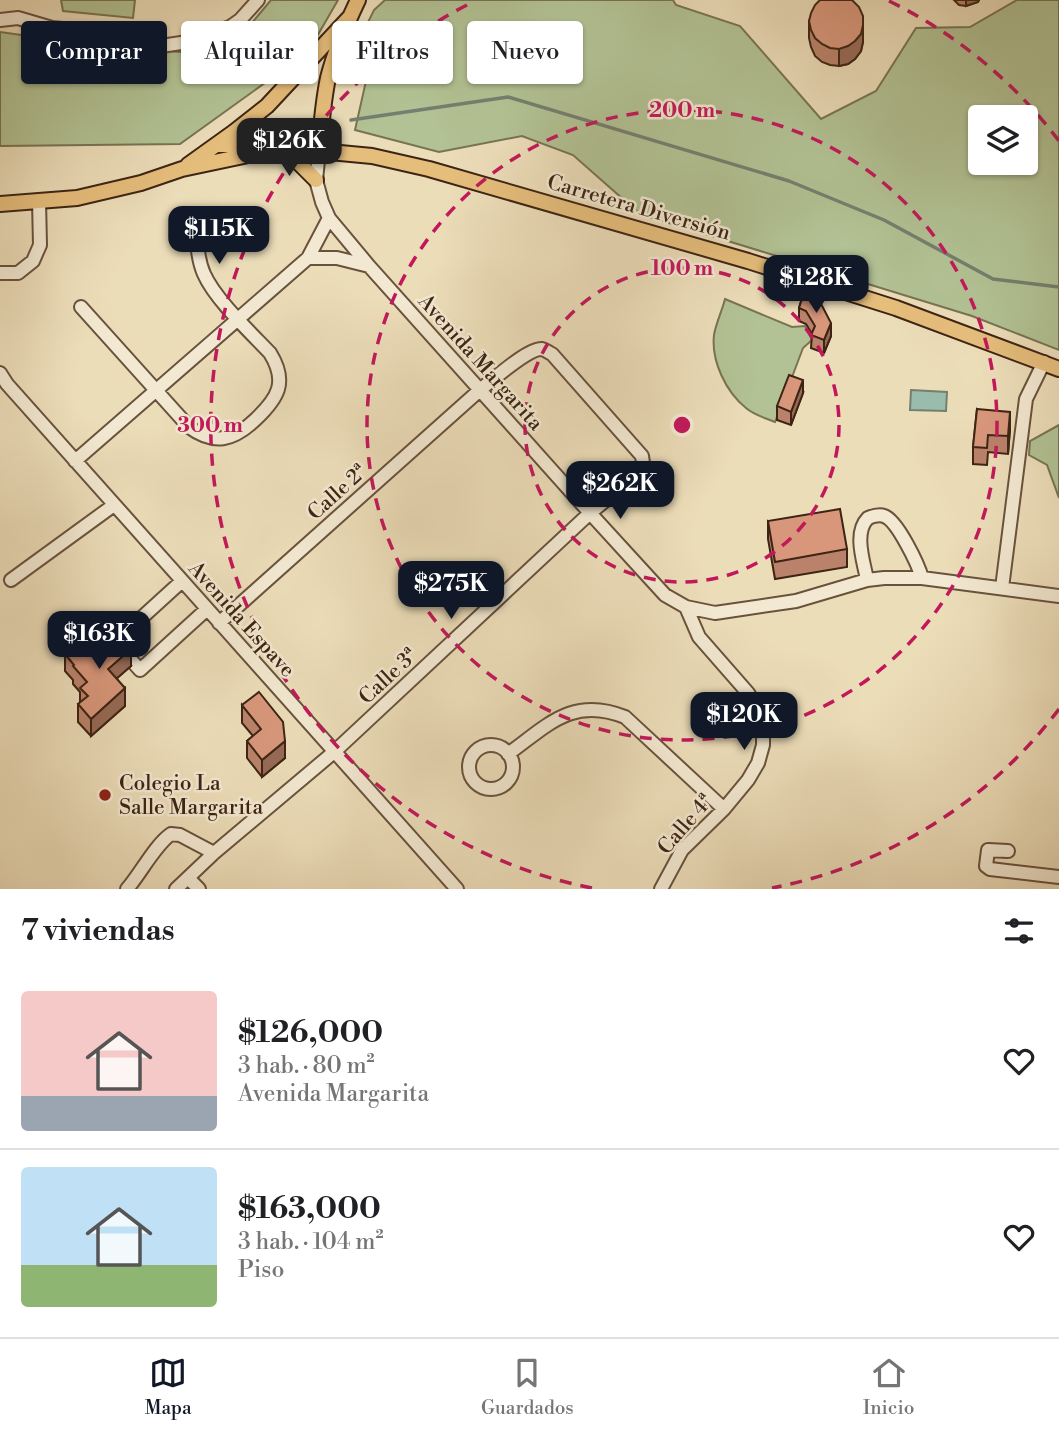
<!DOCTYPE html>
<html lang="es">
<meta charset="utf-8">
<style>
body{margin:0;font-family:"Libre Bodoni",serif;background:#f6f6f6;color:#202124;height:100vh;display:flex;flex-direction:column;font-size:26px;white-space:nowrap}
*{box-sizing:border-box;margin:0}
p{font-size:23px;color:#757577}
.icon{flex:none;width:38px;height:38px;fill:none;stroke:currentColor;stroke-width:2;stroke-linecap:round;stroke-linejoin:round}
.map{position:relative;height:889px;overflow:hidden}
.details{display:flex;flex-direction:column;background:#fff;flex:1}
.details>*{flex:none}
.top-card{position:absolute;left:21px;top:21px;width:700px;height:63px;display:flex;gap:14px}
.tools{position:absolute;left:968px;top:105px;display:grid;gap:14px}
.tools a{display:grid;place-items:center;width:70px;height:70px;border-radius:7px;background:#fff;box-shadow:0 2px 5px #0004;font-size:35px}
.price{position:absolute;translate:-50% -60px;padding:0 16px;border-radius:14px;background:#111827;color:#fff;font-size:23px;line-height:46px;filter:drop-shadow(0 2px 4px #0008)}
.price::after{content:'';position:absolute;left:50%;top:42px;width:21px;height:16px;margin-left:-10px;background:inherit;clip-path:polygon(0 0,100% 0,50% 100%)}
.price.active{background:#222;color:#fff}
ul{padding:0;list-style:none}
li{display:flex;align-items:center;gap:21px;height:175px;padding:0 21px}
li+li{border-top:2px solid #e0e0e0}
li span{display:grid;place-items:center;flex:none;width:196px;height:140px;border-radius:7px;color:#555}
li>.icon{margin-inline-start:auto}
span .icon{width:84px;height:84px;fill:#fffc;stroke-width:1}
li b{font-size:30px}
h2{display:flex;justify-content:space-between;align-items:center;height:84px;padding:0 21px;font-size:30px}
.pill{padding:0 24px;border-radius:7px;background:#fff;box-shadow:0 2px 5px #0004;font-size:24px;line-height:63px}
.pill.active{background:#111827;color:#fff}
.tab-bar{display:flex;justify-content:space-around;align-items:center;height:98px;border-top:2px solid #e0e0e0;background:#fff;font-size:19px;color:#757577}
.tab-bar a{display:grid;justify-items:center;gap:4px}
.tab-bar .active{color:#111827}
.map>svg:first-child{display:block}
.green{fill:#b2c294;stroke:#787354;stroke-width:2;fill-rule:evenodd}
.water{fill:#99bcac;stroke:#747f6f;stroke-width:2}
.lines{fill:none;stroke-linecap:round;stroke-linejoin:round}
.stream{stroke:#747f6f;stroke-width:3.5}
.minor-casing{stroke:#69523d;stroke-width:16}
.major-casing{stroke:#3d2414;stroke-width:18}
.minor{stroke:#f3e9d2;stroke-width:12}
.major{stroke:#e6be7c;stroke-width:14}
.wall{fill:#ba826a;stroke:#3d2414;stroke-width:2}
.shaded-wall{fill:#976a56;stroke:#3d2414;stroke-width:2}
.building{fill:#d8977b;stroke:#3d2414;stroke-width:2}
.ring{fill:none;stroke:#c2185b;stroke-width:3.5;stroke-dasharray:12 9}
.poi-dot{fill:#8f2418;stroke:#f3e9d2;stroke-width:2.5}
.labels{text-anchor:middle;stroke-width:5;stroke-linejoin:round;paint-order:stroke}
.street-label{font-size:21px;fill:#3d2414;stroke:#f3e9d2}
.poi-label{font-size:21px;fill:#3d2414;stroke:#f3e9d2;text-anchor:start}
.centre{fill:#c2185b;stroke:#f3e9d2;stroke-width:3.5}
.ring-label{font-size:21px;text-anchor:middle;font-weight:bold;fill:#c2185b;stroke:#f3e9d2;stroke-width:5;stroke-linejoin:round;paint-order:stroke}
</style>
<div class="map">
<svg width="1059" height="889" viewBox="0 0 1059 889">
<rect width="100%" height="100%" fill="#ecddb9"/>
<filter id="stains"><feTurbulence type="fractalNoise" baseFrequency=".00286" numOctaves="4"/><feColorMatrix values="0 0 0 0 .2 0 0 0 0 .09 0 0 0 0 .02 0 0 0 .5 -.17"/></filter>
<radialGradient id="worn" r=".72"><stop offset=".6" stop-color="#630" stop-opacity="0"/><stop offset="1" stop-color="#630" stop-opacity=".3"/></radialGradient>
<!-- green -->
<path class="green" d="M 61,0 L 135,0 L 133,18 L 63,11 Z
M 271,0 L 338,0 L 308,52 L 180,144 L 0,146 L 0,32 L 93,45 L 205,54 L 251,24 Z
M 385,0 L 673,0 L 676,5 L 740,26 L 821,119 L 876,91 L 916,28 L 970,27 L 1017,0 L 1059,0 L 1059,350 L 972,316 L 640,214 L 573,155 L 522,136 L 439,152 L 355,130 L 366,81 L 346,67 L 374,10 ZM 1026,117 L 1026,163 L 980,163 L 980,117 Z
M 725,299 L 792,327 L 805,326 L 812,340 L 803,348 L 775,422 C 765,418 754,415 746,408 C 726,392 711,361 714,335 C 716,323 722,311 725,299 Z
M 1059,425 L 1059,498 L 1047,465 L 1029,455 L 1030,441 Z"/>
<!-- water -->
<path class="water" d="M 911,390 L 947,392 L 946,411 L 910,410 Z"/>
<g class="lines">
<!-- stream -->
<path class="stream" d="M 351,120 L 508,97 L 789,181 L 884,220 L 993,279 L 1059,287"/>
<defs>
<path id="minor" d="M 0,20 L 18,18 L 52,28 L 73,30 L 120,41 L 161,46 L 181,43 L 230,27 L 240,20 L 258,0
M 319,151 L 316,180 L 322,202 L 329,218 L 369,266 L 590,513 L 665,595 L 686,607 L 715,613 L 796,601 L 867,580 L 884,578 L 922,578 L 1059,596
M 308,258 L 337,258 L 369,266
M 0,273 L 18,273 L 33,261 L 40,245 L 39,201
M 81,307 L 189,427 C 215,446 234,440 256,419 C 278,398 288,382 270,353 C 250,332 215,299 204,274 C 196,256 197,233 195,214
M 0,373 L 7,384 L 457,889
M 75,461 L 308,258 L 329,218
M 11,580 L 114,505
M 867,580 C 864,562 853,533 868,518 C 873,516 879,514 884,516 C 897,520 918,564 922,578
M 182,581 L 115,642 L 140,670 L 207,609
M 1002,588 L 1026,399 L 1044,362
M469 767a22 22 0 1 1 44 0a22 22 0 1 1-44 0Z
M 508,754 C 548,725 573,696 625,717 L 724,809
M 1008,851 L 988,850 L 986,866 L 990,869 L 1059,877
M 188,878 L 199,889
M 127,889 C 141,873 155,845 171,834 L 180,835 L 214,853
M 176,889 L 214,853 L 334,752 L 590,513 L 639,473 L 643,463 L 642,456 L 552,354 C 549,353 546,350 542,349 C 528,348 493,380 481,389 L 219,623
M 661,889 L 682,850 L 724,809 L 748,780 L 758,763 L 763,745 L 763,726 L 758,709 L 748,693 L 699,637 L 686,607"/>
<path id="major" d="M 216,145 L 239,145 L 261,152
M 283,151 L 296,160 L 316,180
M 319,151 C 321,127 323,102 328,78 C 334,54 347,23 358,0
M 188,165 L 234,132 L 267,106 L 349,18
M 0,204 L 77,198 L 141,183 L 182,169 L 262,152 L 319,151 L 372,156 L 429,169 L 748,261 L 896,308 L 1059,369"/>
</defs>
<!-- minor casing -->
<use href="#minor" class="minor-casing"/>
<!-- major casing -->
<use href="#major" class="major-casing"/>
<!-- minor -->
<use href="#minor" class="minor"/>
<!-- major -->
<use href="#major" class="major"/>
</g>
<!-- wall -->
<path class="wall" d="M 954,0 L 979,0 L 978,2 L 966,6 L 959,5 Z
M 809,21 L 863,42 L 861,51 L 855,59 L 848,64 L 839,66 L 830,65 L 822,62 L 815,56 L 811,47 L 809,38 Z
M 804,292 L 831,336 L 824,353 L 811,348 L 812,334 L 806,324 L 799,321 L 799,308 Z
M 803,393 L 791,425 L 777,420 L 777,406 Z
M 977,409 L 1010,429 L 1008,454 L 988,452 L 987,465 L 973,464 L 973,447 Z
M 768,521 L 847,549 L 847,567 L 775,579 L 768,539 Z
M 86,651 L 131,666 L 117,678 L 125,706 L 91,736 L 78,722 L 78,704 L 80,703 L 80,692 L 73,684 L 73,680 L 65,671 L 65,654 Z
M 242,705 L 285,758 L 262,777 L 247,758 L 247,741 L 253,736 L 242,723 Z"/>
<!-- shaded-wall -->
<path class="shaded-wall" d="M 966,0 L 979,0 L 978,2 L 966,6 Z
M 863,25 L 863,42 L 861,51 L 855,59 L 848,64 L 839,66 L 839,49 Z
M 831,323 L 831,336 L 824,353 L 824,340 Z
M 803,380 L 803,393 L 791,425 L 791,412 Z
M 1010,412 L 1010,429 L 1008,454 L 1008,436 Z
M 131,649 L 131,666 L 108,686 L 108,669 Z
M 125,688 L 125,706 L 91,736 L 91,719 Z
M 285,741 L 285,758 L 262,777 L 262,760 Z"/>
<!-- building -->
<path class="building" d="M 820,0 L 852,0 L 859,7 L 863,16 L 863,25 L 861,34 L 855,41 L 848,46 L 839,49 L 830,48 L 822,44 L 815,38 L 811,30 L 809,21 L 811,13 L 815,5 Z
M 804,292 L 817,296 L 831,323 L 824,340 L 811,335 L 815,326 L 806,311 L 799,308 Z
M 789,375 L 803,380 L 791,412 L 777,406 Z
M 977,409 L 1010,412 L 1008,436 L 988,435 L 987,448 L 973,447 Z
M 840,509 L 847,549 L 775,562 L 768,521 Z
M 112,628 L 131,649 L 108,669 L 125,688 L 91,719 L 78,704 L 88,696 L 80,688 L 87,682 L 73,666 L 74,665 L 65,654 L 78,642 L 86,651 Z
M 259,692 L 283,722 L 285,741 L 262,760 L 247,741 L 261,729 L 242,705 Z"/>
<!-- distance rings -->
<g class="ring">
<circle cx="682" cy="425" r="157"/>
<circle cx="682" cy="425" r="315"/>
<path d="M1059 709A472 472 0 0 1 772 888M592 888A472 472 0 0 1 475 1M889 1A472 472 0 0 1 1059 141"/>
</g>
<!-- markers -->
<circle class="poi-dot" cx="105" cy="795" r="7"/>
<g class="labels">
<!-- street labels -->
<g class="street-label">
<text transform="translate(639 207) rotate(16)" y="7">Carretera Diversión</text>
<text transform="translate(481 362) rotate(48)" y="7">Avenida Margarita</text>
<text transform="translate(337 492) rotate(-42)" y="7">Calle 2ª</text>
<text transform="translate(242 619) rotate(48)" y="7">Avenida Espave</text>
<text transform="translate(388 676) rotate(-43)" y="7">Calle 3ª</text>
<text transform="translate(685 824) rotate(-49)" y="7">Calle 4ª</text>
</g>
<!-- poi labels -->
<g class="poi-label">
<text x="119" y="790">Colegio La<tspan x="119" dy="24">Salle Margarita</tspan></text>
</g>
</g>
<circle cx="682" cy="425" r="10" class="centre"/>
<g class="ring-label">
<text x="682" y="117">200 m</text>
<text x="682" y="275">100 m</text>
<text x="210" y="432">300 m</text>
</g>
<rect width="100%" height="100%" filter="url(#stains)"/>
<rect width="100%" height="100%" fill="url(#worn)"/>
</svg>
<div class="tools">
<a><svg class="icon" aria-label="layers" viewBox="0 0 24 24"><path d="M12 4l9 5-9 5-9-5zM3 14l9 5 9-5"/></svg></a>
</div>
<b class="price active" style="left:289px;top:178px">$126K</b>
<b class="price" style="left:219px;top:266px">$115K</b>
<b class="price" style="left:816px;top:315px">$128K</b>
<b class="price" style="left:620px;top:521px">$262K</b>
<b class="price" style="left:451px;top:621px">$275K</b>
<b class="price" style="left:99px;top:671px">$163K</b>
<b class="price" style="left:744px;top:752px">$120K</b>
<div class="top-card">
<a class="pill active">Comprar</a>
<a class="pill">Alquilar</a>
<a class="pill">Filtros</a>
<a class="pill">Nuevo</a>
</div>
</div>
<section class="details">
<h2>7 viviendas<svg class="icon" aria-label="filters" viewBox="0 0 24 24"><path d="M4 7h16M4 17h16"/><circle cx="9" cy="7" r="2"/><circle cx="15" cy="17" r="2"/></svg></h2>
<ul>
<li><span style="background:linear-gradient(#f6c9c9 75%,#9aa5b1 0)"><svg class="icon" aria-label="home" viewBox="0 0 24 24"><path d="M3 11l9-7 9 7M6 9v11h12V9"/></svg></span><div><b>$126,000</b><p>3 hab. · 80 m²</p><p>Avenida Margarita</p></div><svg class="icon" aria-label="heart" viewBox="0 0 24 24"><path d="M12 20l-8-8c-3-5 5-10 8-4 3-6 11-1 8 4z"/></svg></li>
<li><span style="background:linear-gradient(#bfe0f5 70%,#8fb573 0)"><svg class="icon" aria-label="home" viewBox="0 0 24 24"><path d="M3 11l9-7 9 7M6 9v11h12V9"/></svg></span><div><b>$163,000</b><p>3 hab. · 104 m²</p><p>Piso</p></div><svg class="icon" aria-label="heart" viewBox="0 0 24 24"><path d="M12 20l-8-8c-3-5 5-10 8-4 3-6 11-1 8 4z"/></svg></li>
</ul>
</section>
<nav class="tab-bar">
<a class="active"><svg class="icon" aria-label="map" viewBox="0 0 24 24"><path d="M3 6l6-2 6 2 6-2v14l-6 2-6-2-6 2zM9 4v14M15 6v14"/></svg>Mapa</a>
<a><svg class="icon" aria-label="saved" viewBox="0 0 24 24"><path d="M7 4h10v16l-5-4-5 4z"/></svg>Guardados</a>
<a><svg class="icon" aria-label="home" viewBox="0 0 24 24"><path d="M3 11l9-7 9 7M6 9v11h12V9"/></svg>Inicio</a>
</nav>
